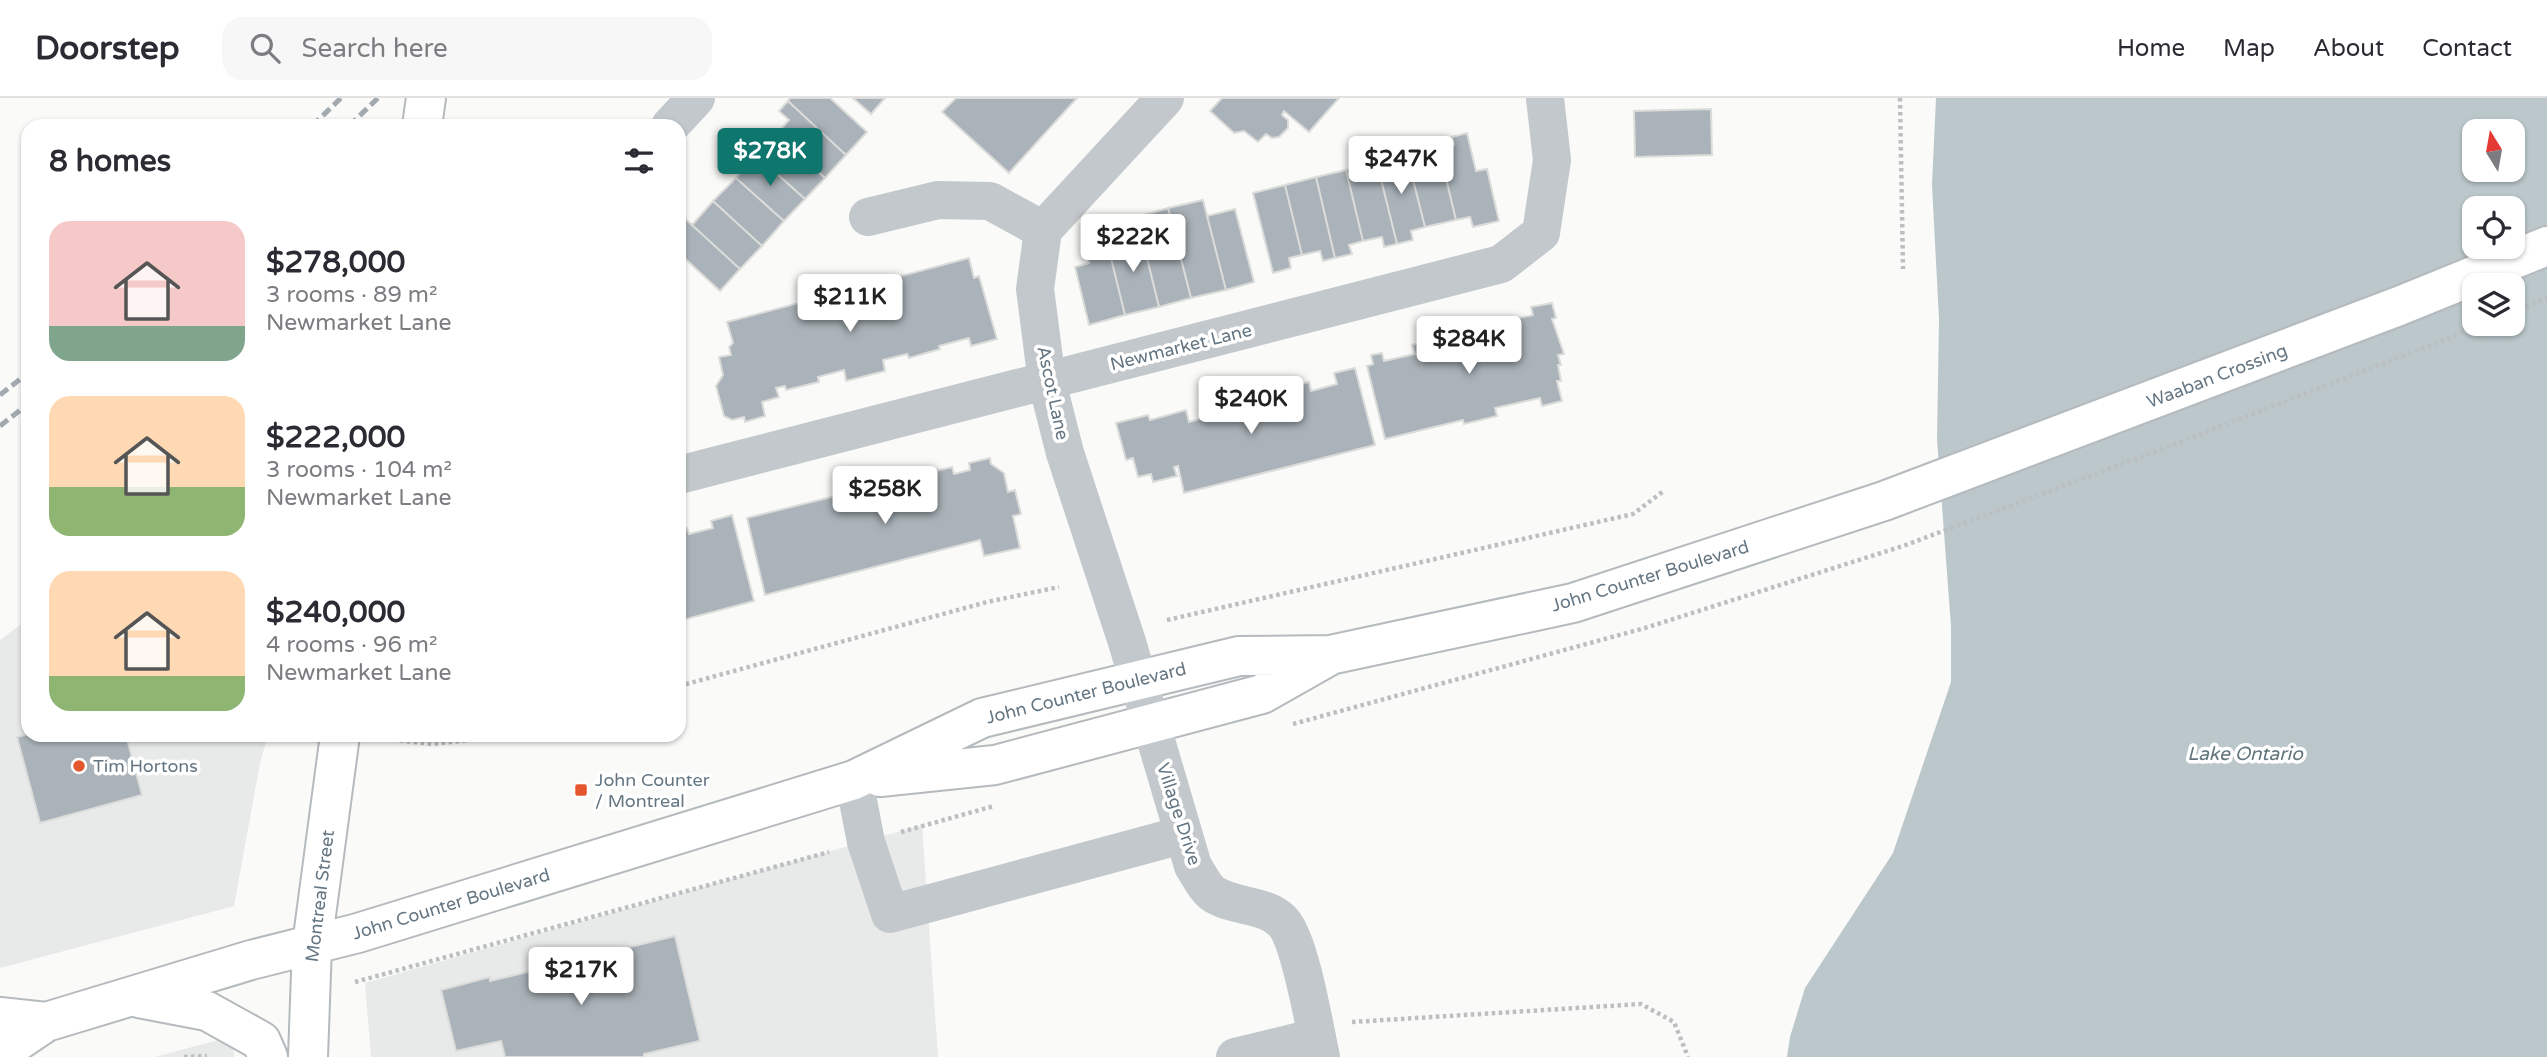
<!DOCTYPE html>
<meta charset="utf-8">
<style>
body{margin:0;font-family:"Varela Round",sans-serif;background:#f7f7f7;color:#2b2b33;height:100vh;display:flex;flex-direction:column;font-size:26px;white-space:nowrap}
*{box-sizing:border-box;margin:0}
p{font-size:23px;color:#7c7c81}
.icon{flex:none;width:38px;height:38px;fill:none;stroke:currentColor;stroke-width:2;stroke-linecap:round;stroke-linejoin:round}
.map{position:relative;flex:1;overflow:hidden}
.side{position:absolute;left:21px;top:21px;width:665px;height:623px;display:flex;flex-direction:column;background:#fff;border-radius:21px;box-shadow:0 2px 5px #0004}
.side>*{flex:none}
.needle{width:46px;rotate:349deg}
.fabs{position:absolute;left:2462px;top:21px;display:grid;gap:14px}
.fabs a{display:grid;place-items:center;width:63px;height:63px;border-radius:14px;background:#fff;box-shadow:0 2px 5px #0004;font-size:35px}
.price{position:absolute;translate:-50% -60px;padding:0 16px;border-radius:7px;background:#fff;color:#222;font-size:23px;line-height:46px;filter:drop-shadow(0 2px 4px #0008)}
.price::after{content:'';position:absolute;left:50%;top:42px;width:21px;height:16px;margin-left:-10px;background:inherit;clip-path:polygon(0 0,100% 0,50% 100%)}
.price.on{background:#0f766e;color:#fff}
ul{padding:0;list-style:none}
li{display:flex;align-items:center;gap:21px;height:175px;padding:0 28px}
li span{display:grid;place-items:center;flex:none;width:196px;height:140px;border-radius:21px;color:#555}
li>.icon{margin-inline-start:auto}
span .icon{width:84px;height:84px;fill:#fffc;stroke-width:1}
li b{font-size:30px}
h2{display:flex;justify-content:space-between;align-items:center;height:84px;padding:0 28px;font-size:30px}
header{display:flex;align-items:center;gap:42px;box-sizing:border-box;height:98px;padding:0 35px;background:#fff;border-bottom:2px solid #e1e1e2}
header strong{font-size:33px}
nav{display:flex;gap:38px;margin-inline-start:auto;font-size:24px}
.search{width:490px;height:63px;background:#f7f7f7;display:flex;align-items:center;gap:18px;box-sizing:border-box;padding:0 24px;border-radius:21px;color:#7c7c81;font-size:26px}
.map>svg:first-child{display:block}
.built{fill:#e8e9e9}
.water{fill:#bbc7cb;fill-rule:evenodd}
.building{fill:#aab3b9;stroke:#dcdcda;stroke-width:2}
.lines{fill:none;stroke-linecap:round;stroke-linejoin:round}
.major-casing{stroke:#b5babe;stroke-width:42}
.path{stroke:#bbbfc2;stroke-width:4.5;stroke-dasharray:3.5 3.5;stroke-linecap:butt}
.minor{stroke:#c3c8cc;stroke-width:38}
.major{stroke:#fff;stroke-width:38}
.rail{stroke:#a2aab0;stroke-width:5;stroke-dasharray:10 5;stroke-linecap:butt}
.poi-dot{fill:#e4572e;stroke:#fff;stroke-width:2.5}
.labels{text-anchor:middle;stroke-width:7;stroke-linejoin:round;paint-order:stroke}
.street-label{font-size:18px;fill:#657683;stroke:#fff}
.poi-label{font-size:18px;fill:#657683;stroke:#fff;text-anchor:start}
.water-label{font-size:19px;font-style:italic;fill:#60757c;stroke:#fff}
</style>
<header>
<strong>Doorstep</strong>
<div class="search"><svg class="icon" aria-label="search" viewBox="0 0 24 24"><circle cx="10" cy="10" r="6"/><path d="M15 15l6 6"/></svg>Search here</div>
<nav><a>Home</a><a>Map</a><a>About</a><a>Contact</a></nav>
</header>
<div class="map">
<svg width="2547" height="959" viewBox="0 0 2547 959">
<rect width="100%" height="100%" fill="#fafaf8"/>
<!-- built -->
<path class="built" d="M 28,521 L 28,637 L 268,637 L 260,665 L 234,808 L 0,870 L 0,542 Z
M 922,727 L 938,959 L 371,959 L 365,885 Z
M 233,938 L 234,959 L 155,959 Z"/>
<!-- water -->
<path class="water" d="M 1936,0 L 2547,0 L 2547,959 L 1787,959 L 1790,939 L 1805,890 L 1893,755 L 1951,584 L 1951,528 L 1937,341 L 1939,221 L 1932,87 ZM 2474,33 L 2513,33 L 2513,72 L 2474,72 ZM 2474,110 L 2513,110 L 2513,149 L 2474,149 ZM 2474,187 L 2513,187 L 2513,226 L 2474,226 Z"/>
<!-- building -->
<path class="building" d="M 790,0 L 830,0 L 867,34 L 846,57 L 788,3 Z
M 853,0 L 885,0 L 871,16 Z
M 956,0 L 1077,0 L 1009,75 L 942,14 Z
M 1222,0 L 1339,0 L 1309,34 L 1284,13 L 1282,17 L 1288,22 L 1288,30 L 1279,39 L 1272,40 L 1266,36 L 1258,44 L 1244,33 L 1234,35 L 1210,13 Z
M 788,3 L 846,57 L 825,80 L 777,36 L 789,22 L 779,13 Z
M 1711,11 L 1712,57 L 1635,59 L 1634,13 Z
M 1467,35 L 1476,73 L 1487,71 L 1499,123 L 1473,129 L 1470,119 L 1456,122 L 1439,51 L 1454,47 L 1452,39 Z
M 777,36 L 825,80 L 805,101 L 756,57 Z
M 1423,46 L 1425,55 L 1439,51 L 1456,122 L 1425,129 L 1405,50 Z
M 1405,50 L 1425,129 L 1411,133 L 1413,142 L 1397,146 L 1377,65 L 1395,61 L 1393,53 Z
M 756,57 L 805,101 L 784,123 L 736,80 Z
M 1377,65 L 1397,146 L 1384,149 L 1382,139 L 1363,143 L 1346,72 Z
M 1346,72 L 1363,143 L 1349,147 L 1352,156 L 1335,160 L 1316,79 Z
M 1316,79 L 1335,160 L 1323,163 L 1320,153 L 1302,157 L 1285,87 Z
M 736,80 L 784,123 L 762,148 L 713,103 Z
M 1285,87 L 1302,157 L 1289,160 L 1291,170 L 1273,175 L 1253,95 Z
M 1203,102 L 1226,192 L 1191,200 L 1168,110 Z
M 713,103 L 762,148 L 740,171 L 692,127 Z
M 1168,110 L 1191,200 L 1159,209 L 1137,119 Z
M 1235,111 L 1254,184 L 1226,192 L 1207,118 Z
M 680,116 L 740,171 L 720,193 L 679,155 Z
M 1141,136 L 1159,209 L 1125,217 L 1107,144 Z
M 1107,144 L 1125,217 L 1089,227 L 1075,169 L 1089,165 L 1085,150 Z
M 969,160 L 974,180 L 979,178 L 997,241 L 971,248 L 969,240 L 939,248 L 940,251 L 909,260 L 907,256 L 883,262 L 885,273 L 846,283 L 844,272 L 818,279 L 819,284 L 786,292 L 785,288 L 776,290 L 779,299 L 762,304 L 765,318 L 745,324 L 744,319 L 732,322 L 724,318 L 716,288 L 723,277 L 719,259 L 731,257 L 729,249 L 733,245 L 727,224 Z
M 1552,205 L 1556,220 L 1552,221 L 1564,256 L 1558,257 L 1561,267 L 1558,267 L 1561,283 L 1557,283 L 1562,303 L 1542,308 L 1540,300 L 1495,310 L 1497,318 L 1464,326 L 1463,322 L 1385,341 L 1367,268 L 1373,266 L 1371,257 L 1382,255 L 1384,263 L 1415,256 L 1412,247 L 1440,240 L 1441,246 L 1494,233 L 1493,226 L 1533,217 L 1531,209 Z
M 1355,270 L 1375,347 L 1184,395 L 1178,368 L 1174,369 L 1177,378 L 1153,384 L 1151,376 L 1138,379 L 1133,360 L 1126,362 L 1116,325 L 1148,317 L 1150,322 L 1186,312 L 1189,324 L 1214,317 L 1211,308 L 1232,302 L 1235,313 L 1290,299 L 1288,289 L 1309,284 L 1311,293 L 1337,286 L 1334,275 Z
M 990,360 L 991,366 L 1004,375 L 1008,394 L 1015,392 L 1021,416 L 1013,418 L 1020,450 L 984,458 L 980,442 L 765,497 L 747,420 L 952,369 L 954,376 L 970,372 L 969,365 Z
M 732,417 L 754,503 L 679,523 L 679,432 L 687,430 L 689,436 L 713,430 L 711,423 Z
M 28,636 L 126,637 L 142,697 L 40,725 L 17,639 Z
M 675,838 L 700,943 L 644,956 L 644,959 L 505,959 L 501,943 L 456,953 L 441,892 L 490,879 L 490,883 Z"/>
<g class="lines">
<defs>
<path id="major" d="M 422,28 L 426,0
M 880,679 L 995,667 L 1262,596 L 1329,558
M 139,900 L 207,913 L 261,943 L 268,959
M 0,919 L 46,924
M 0,955 L 46,924 L 251,862 L 358,835 L 854,682 L 982,620 L 1239,558 L 1330,557 L 1573,505 L 1884,403 L 2399,208 L 2547,148
M 308,959 L 312,847 L 340,637"/>
</defs>
<!-- major casing -->
<use href="#major" class="major-casing"/>
<!-- path -->
<path class="path" d="M 1900,0 L 1903,171
M 2513,214 L 2547,200
M 1167,522 L 1633,416 L 1665,392
M 679,588 L 987,504 L 1059,489
M 1293,626 L 1645,530 L 1903,448 L 2162,351 L 2485,226
M 379,640 L 432,646 L 515,637
M 901,734 L 994,708
M 355,884 L 829,754
M 1352,924 L 1641,906 L 1674,924 L 1688,959
M 184,959 L 207,958"/>
<!-- minor -->
<path class="minor" d="M 1165,0 L 1043,132 L 1035,191 L 1047,284 L 1065,355 L 1127,544 L 1193,768 C 1199,777 1204,789 1212,795 C 1233,810 1264,805 1282,823 C 1300,840 1315,932 1321,959
M 670,28 L 696,0
M 868,119 L 938,102 L 990,103 L 1043,132
M 679,377 L 1501,166 L 1541,135 L 1552,62 L 1545,0
M 854,682 L 866,744 L 890,816 L 1182,737
M 1235,959 L 1317,939"/>
<!-- major -->
<use href="#major" class="major"/>
<!-- rail -->
<path class="rail" d="M 312,28 L 341,0
M 349,28 L 378,0
M 0,297 L 28,275
M 0,328 L 28,306"/>
</g>
<!-- markers -->
<g class="poi-dot">
<circle cx="79" cy="668" r="7"/>
<rect x="574" y="685" width="14" height="14" rx="3.5"/>
</g>
<g class="labels">
<!-- street labels -->
<g class="street-label">
<text transform="translate(1181 249) rotate(-14)" y="6">Newmarket Lane</text>
<text transform="translate(2217 278) rotate(-21)" y="6">Waaban Crossing</text>
<text transform="translate(1053 295) rotate(78)" y="6">Ascot Lane</text>
<text transform="translate(1650 478) rotate(-17)" y="6">John Counter Boulevard</text>
<text transform="translate(1086 595) rotate(-14)" y="6">John Counter Boulevard</text>
<text transform="translate(1179 716) rotate(72)" y="6">Village Drive</text>
<text transform="translate(320 798) rotate(-83)" y="6">Montreal Street</text>
<text transform="translate(451 806) rotate(-17)" y="6">John Counter Boulevard</text>
</g>
<!-- poi labels -->
<g class="poi-label">
<text x="93" y="674">Tim Hortons</text>
<text x="595" y="688">John Counter<tspan x="595" dy="21">/ Montreal</tspan></text>
</g>
<!-- water labels -->
<g class="water-label">
<text x="2245" y="662">Lake Ontario</text>
</g>
</g>
</svg>
<div class="fabs">
<a><svg class="needle" viewBox="-14 -14 28 28"><path d="M0-13l5 13h-10z" fill="#e53935"/><path d="M0 13l5-13h-10z" fill="#7c7c81"/></svg></a>
<a><svg class="icon" aria-label="locate" viewBox="0 0 24 24"><circle cx="12" cy="12" r="6"/><path d="M12 2v4M12 18v4M2 12h4M18 12h4"/></svg></a>
<a><svg class="icon" aria-label="layers" viewBox="0 0 24 24"><path d="M12 4l9 5-9 5-9-5zM3 14l9 5 9-5"/></svg></a>
</div>
<b class="price on" style="left:770px;top:90px">$278K</b>
<b class="price" style="left:1401px;top:98px">$247K</b>
<b class="price" style="left:1133px;top:176px">$222K</b>
<b class="price" style="left:850px;top:236px">$211K</b>
<b class="price" style="left:1469px;top:278px">$284K</b>
<b class="price" style="left:1251px;top:338px">$240K</b>
<b class="price" style="left:885px;top:428px">$258K</b>
<b class="price" style="left:581px;top:909px">$217K</b>
<section class="side">
<h2>8 homes<svg class="icon" aria-label="filters" viewBox="0 0 24 24"><path d="M4 7h16M4 17h16"/><circle cx="9" cy="7" r="2"/><circle cx="15" cy="17" r="2"/></svg></h2>
<ul>
<li><span style="background:linear-gradient(#f6c9c9 75%,#7fa58c 0)"><svg class="icon" aria-label="home" viewBox="0 0 24 24"><path d="M3 11l9-7 9 7M6 9v11h12V9"/></svg></span><div><b>$278,000</b><p>3 rooms · 89 m²</p><p>Newmarket Lane</p></div></li>
<li><span style="background:linear-gradient(#ffd9b3 65%,#8fb573 0)"><svg class="icon" aria-label="home" viewBox="0 0 24 24"><path d="M3 11l9-7 9 7M6 9v11h12V9"/></svg></span><div><b>$222,000</b><p>3 rooms · 104 m²</p><p>Newmarket Lane</p></div></li>
<li><span style="background:linear-gradient(#ffd9b3 75%,#8fb573 0)"><svg class="icon" aria-label="home" viewBox="0 0 24 24"><path d="M3 11l9-7 9 7M6 9v11h12V9"/></svg></span><div><b>$240,000</b><p>4 rooms · 96 m²</p><p>Newmarket Lane</p></div></li>
</ul>
</section>
</div>
